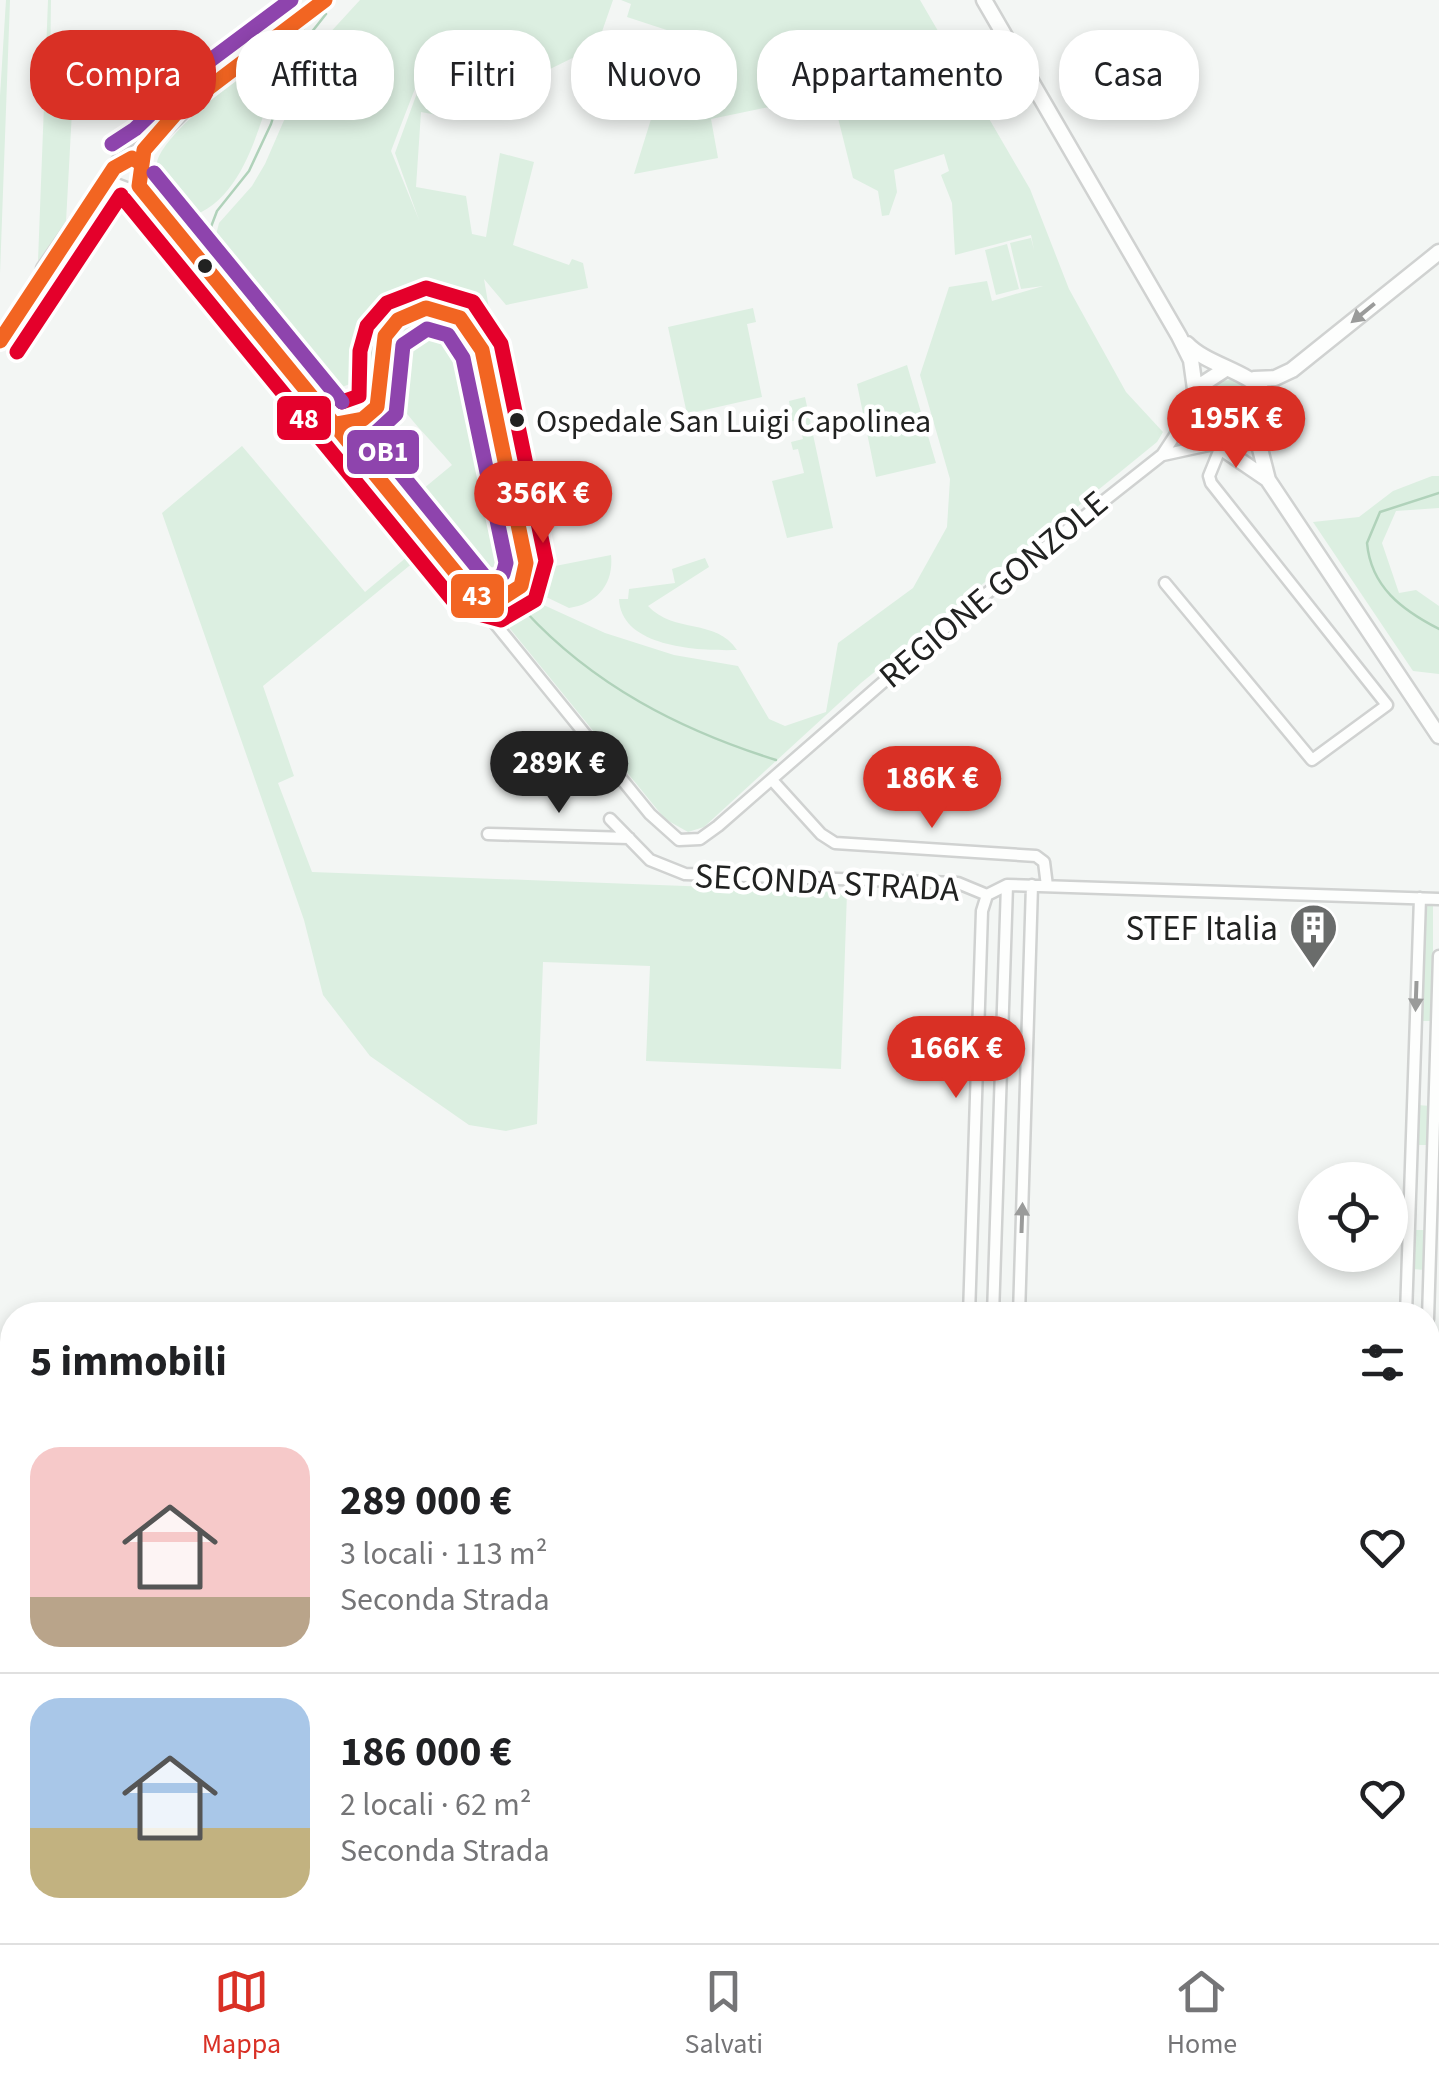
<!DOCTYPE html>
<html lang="it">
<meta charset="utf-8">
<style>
body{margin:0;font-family:"Source Sans 3",sans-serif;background:#f6f6f6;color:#202124;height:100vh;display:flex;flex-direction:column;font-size:38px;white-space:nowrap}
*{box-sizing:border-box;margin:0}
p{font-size:32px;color:#757577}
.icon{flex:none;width:55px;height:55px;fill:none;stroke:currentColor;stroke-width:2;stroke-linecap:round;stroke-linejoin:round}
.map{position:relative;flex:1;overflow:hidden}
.drawer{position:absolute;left:0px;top:1302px;width:1440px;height:642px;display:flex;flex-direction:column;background:#fff;border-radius:40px 40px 0 0;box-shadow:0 5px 15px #0003}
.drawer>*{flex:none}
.guide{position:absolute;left:30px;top:30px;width:1380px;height:90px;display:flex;gap:20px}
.fabs{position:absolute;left:1298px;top:1162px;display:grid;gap:20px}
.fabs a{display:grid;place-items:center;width:110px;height:110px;border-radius:50%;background:#fff;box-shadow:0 5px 15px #0003;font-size:50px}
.price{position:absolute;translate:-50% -85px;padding:0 22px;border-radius:35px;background:#d93025;color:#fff;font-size:32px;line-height:65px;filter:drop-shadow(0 2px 5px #0008)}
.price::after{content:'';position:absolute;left:50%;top:60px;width:30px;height:22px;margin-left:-15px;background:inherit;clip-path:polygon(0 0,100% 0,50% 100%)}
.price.active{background:#222;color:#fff}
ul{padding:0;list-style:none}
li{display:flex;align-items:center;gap:30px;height:250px;padding:0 30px}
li+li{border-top:2px solid #e0e0e0}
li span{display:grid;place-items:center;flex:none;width:280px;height:200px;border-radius:30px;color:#555}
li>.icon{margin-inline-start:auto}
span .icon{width:120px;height:120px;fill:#fffc;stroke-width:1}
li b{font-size:42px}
h2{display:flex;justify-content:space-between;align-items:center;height:120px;padding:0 30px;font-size:42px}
.chip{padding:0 35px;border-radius:40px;background:#fff;box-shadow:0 5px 15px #0003;font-size:35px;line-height:90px}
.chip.active{background:#d93025;color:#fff}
.menu{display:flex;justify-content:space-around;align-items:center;height:140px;border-top:2px solid #e0e0e0;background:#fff;font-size:28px;color:#757577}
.menu a{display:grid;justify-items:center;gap:5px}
.menu .active{color:#d93025}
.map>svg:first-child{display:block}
.green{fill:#dcefe1;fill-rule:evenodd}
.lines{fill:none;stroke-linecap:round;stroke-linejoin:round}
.stream{stroke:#b0d2ba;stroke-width:2.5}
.secondary-tunnel{stroke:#c9ccca;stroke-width:14;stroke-dasharray:14 7;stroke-linecap:butt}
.street-casing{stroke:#d0d2d1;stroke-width:15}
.secondary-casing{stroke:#d0d2d1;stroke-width:19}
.highway-casing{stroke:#d0d2d1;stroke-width:22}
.street{stroke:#fdfefd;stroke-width:10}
.secondary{stroke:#fdfefd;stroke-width:14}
.highway{stroke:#fdfefd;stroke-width:18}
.bus-1-casing{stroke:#fff;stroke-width:22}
.bus-2-casing{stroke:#fff;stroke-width:22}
.bus-3-casing{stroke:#fff;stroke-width:22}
.bus-1{stroke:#f26522;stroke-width:15}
.bus-2{stroke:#e4002b;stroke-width:15}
.bus-3{stroke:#8e44ad;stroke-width:15}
.oneway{fill:#9a9b9a}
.bus-dot{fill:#212221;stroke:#fff;stroke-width:4}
.labels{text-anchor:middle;stroke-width:9;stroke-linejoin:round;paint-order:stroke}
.bus-label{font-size:32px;fill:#212221;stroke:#fff;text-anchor:start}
.street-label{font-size:35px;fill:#212221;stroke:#fff}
.poi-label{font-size:35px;fill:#212221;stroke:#fff;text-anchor:end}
.line-badge{stroke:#fff;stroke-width:4}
.badge-label{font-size:28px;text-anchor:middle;font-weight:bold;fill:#fff}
</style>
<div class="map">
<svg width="1439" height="1943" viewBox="0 0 1439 1943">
<rect width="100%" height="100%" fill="#f3f6f4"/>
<!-- green -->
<path class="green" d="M 6,0 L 10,0 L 0,274 L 0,96 Z
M 48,0 L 51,0 L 50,77 L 74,74 L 66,222 L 38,261 Z
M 360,0 L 613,0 L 597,46 L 546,71 L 523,92 L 507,88 L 498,112 L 448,98 L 442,116 L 421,112 L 416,187 L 466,196 L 472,234 L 486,237 L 500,153 L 534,162 L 513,245 L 569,265 L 572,259 L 583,263 L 588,288 L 506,305 L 484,279 L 494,338 L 487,341 C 452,275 363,296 372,375 L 325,394 L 217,267 L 212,251 L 219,223 L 252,186 L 265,164 L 315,49 ZM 429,52 L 469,61 L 431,55 L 395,153 L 419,220 L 391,151 Z
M 621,0 L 920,0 L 1030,189 L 1069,289 L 1126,392 L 1163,432 L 1157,442 L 861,683 L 704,827 L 688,832 L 665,819 L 502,619 L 525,603 L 537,602 L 605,633 L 674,655 L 738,666 L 769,719 L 785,726 L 826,712 L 838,643 L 913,588 L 947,527 L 950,479 L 920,375 L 949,287 L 987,281 L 992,301 L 1043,286 L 1021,289 L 1010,243 L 1031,238 L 1034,250 L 1031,235 L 955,255 L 952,203 L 941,175 L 949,171 L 944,154 L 894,170 L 897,192 L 889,215 L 882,216 L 878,191 L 853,178 L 832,94 L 711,119 L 718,158 L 634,174 L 656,103 L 668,92 L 685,36 L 627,17 L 631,4 Z
M 309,22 C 305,33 290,46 283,60 C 260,110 250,207 180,219 C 167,208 153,181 157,163 C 163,128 278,48 309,22 Z
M 1007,244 L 1019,289 L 996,295 L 985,250 Z
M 753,308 L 756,322 L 747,324 L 762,397 L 687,414 L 668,327 Z
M 424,315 L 457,325 L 475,347 L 522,564 C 522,574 518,585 509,591 C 479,612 423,525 406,503 L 452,465 C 433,442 406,417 391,391 C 374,361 391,323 424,315 Z
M 907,365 L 936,463 L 876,477 L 857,384 Z
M1200 410a30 30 0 1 1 60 0a30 30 0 1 1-60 0Z
M 805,397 L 833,528 L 787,538 L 772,481 L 804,473 L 798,449 L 793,450 L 791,442 L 803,439 L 798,420 L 787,422 L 785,416 L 791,414 L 789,401 Z
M 242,446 L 365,592 L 426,541 L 431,548 L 263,686 L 294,776 L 278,783 L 312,872 L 847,892 L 841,1069 L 646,1061 L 650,966 L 543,962 L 537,1124 L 506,1131 L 469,1125 L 370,1056 L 323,995 L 304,920 L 162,513 Z
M 1432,476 L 1439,476 L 1439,508 L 1396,511 L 1382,543 L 1399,593 L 1416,590 L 1439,606 L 1439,674 L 1413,671 L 1313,522 L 1359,517 L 1393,491 Z
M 529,497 L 545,568 L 611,555 C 614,583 598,604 569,608 L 540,594 L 518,500 Z
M 705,558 L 709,567 L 648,606 C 674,634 716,618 737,650 C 700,651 621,648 619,599 L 628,599 L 629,589 L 675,583 L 672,569 Z
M 1433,904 L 1433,1021 L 1421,1021 L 1425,907 Z
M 1418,1105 L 1430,1106 L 1428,1145 L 1417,1145 Z
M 1415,1230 L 1426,1230 L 1424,1270 L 1413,1269 Z
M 1439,1732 L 1439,1792 L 1428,1788 L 1428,1737 Z
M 1428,1799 L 1439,1804 L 1439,1874 L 1428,1851 Z
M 1157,1932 L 1252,1933 L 1257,1943 L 1134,1943 Z
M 1015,1933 L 1064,1932 L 1064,1934 L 1044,1943 L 992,1943 Z
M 1090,1933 L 1134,1933 L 1111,1943 L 1080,1943 Z"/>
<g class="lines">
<!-- stream -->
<path class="stream" d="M 326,14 L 292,57 L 271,124 L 249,171 L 217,211 L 206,240 L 219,264 L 341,415
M 1439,493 L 1380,512 L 1367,543 C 1371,587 1402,610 1439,629
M 525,611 C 593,685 680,730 776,760"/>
<!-- secondary-tunnel -->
<path class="secondary-tunnel" d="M 0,341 L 44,269"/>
<defs>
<path id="street" d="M 139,186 L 650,814 L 679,840 L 700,839 L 718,826 L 967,609 L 1162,455 L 1189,414
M 336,424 C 352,423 367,422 377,408 C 392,389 373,361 381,340 C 392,311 436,299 460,318 C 471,327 476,338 482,350 L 526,575 C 516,598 498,602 475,595
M 1163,455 L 1209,445
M 510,495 L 534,490
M 1165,583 L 1312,760 L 1387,705 L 1211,483 L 1209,476 L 1220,449
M 772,780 L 821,834 L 835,843 L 1036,856 L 1044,862 L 1047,886
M 610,819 L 650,860 L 685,874 L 958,883 L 987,895 L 1007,885 L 1439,899
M 488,834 L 629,838
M 969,1315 L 982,911 L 987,895
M 993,1315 L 1007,885
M 1019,1315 L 1032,885
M 1406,1315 L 1420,898
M 1428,1319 L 1439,956
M 1428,1418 L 1439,1419
M 1428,1529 L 1439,1555
M 1428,1595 L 1439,1589
M 1428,1625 L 1439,1619
M 1428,1901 L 1439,1896
M 626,1932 L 627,1943
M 1258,1932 L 1262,1943
M 681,1943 L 704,1932
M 790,1943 L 806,1932
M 986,1943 L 1009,1932
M 1338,1943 L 1360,1932"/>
<path id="secondary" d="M 984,0 L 1179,336 L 1191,360 L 1195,389
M 123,161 L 148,145 L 204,90 L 325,0
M 97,195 L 116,186 L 129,191 C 151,184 138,171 141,156
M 44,269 L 119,162 L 132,158 L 140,163
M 1187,344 C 1216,375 1298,375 1257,437 L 1230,449 L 1199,437 L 1189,414 L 1195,389 L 1224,370
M 1254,379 L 1275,378 L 1292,370 L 1439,252
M 1257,437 L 1268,480 L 1439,736
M 1223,449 L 1267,479"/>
<path id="highway" d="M 1428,1667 L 1439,1662
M 1428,1688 L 1439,1683
M 1428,1729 L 1439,1723
M 1428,1794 L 1439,1798
M 639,1932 L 640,1943
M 781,1943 L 787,1932
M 830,1943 L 853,1932
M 876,1943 L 898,1932
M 968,1943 L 990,1932
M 1055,1943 L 1077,1932"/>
</defs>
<!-- street casing -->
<use href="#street" class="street-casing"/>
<!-- secondary casing -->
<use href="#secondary" class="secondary-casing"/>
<!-- highway casing -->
<use href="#highway" class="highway-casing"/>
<!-- street -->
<use href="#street" class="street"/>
<!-- secondary -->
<use href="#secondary" class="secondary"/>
<!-- highway -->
<use href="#highway" class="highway"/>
<defs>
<path id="bus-1" d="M 139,186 L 474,595 L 499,600 L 521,586 L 526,563 L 482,350 L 460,318 L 426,308 L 398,320 L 385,336 L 377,407 L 363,419 L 336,424
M 139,186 L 144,150 L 177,112 L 325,0
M 0,341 L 114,168 L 132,158 L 140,163"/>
<path id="bus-2" d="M 124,199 L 460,609 L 501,620 L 535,600 L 546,561 L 501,344 L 473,302 L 426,288 L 387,303 L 367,326 L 360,351 L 359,396 L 342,402
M 17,352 L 121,195"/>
<path id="bus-3" d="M 112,144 L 135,129 L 192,74 L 291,0
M 154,173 L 342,402
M 427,329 L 448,335 L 463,358 L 506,563 L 503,574 L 495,579 L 485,577 L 371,437 L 396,414 L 403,345 Z"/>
</defs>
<!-- bus-1 casing -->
<use href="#bus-1" class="bus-1-casing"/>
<!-- bus-2 casing -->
<use href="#bus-2" class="bus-2-casing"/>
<!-- bus-3 casing -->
<use href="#bus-3" class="bus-3-casing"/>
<!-- bus-1 -->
<use href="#bus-1" class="bus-1"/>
<!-- bus-2 -->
<use href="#bus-2" class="bus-2"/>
<!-- bus-3 -->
<use href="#bus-3" class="bus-3"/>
</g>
<!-- one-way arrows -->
<defs><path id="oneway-solid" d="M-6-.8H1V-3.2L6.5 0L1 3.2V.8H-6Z" transform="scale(2.5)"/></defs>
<g class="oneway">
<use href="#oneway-solid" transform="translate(1363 313) rotate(141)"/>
<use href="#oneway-solid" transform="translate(1416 996) rotate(92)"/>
<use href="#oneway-solid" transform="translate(1022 1218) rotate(-88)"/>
</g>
<!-- icons -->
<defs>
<symbol id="building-pin" viewBox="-11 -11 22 30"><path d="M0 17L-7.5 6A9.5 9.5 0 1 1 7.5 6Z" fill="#6a6c6b" stroke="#fff"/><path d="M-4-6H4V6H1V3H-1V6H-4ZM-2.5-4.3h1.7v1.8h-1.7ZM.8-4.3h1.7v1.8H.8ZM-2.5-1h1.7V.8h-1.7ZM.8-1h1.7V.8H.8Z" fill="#fff"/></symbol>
</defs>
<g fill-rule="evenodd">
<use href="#building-pin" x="1286" y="900" width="55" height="75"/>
</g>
<!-- markers -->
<g class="bus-dot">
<circle cx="205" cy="266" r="9"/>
<circle cx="517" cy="420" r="9"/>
</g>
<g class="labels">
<!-- bus labels -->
<g class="bus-label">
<text x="536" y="432">Ospedale San Luigi Capolinea</text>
</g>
<!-- street labels -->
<g class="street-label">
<text transform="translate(993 589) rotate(-40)" y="12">REGIONE GONZOLE</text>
<text transform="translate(827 882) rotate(3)" y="12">SECONDA STRADA</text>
</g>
<!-- poi labels -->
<g class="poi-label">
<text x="1278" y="940">STEF Italia</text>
</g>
</g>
<g class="line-badge">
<rect x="275" y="394" width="58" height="48" rx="10" fill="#e4002b"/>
<rect x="345" y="428" width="76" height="48" rx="10" fill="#8e44ad"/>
<rect x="449" y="572" width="57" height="48" rx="10" fill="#f26522"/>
</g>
<g class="badge-label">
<text x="304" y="428">48</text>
<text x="383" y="461">OB1</text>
<text x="477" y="605">43</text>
</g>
</svg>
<div class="fabs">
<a><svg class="icon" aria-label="locate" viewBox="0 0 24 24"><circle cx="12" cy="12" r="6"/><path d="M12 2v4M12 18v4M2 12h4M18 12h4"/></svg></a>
</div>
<b class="price" style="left:1236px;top:471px">195K €</b>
<b class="price" style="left:543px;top:546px">356K €</b>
<b class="price active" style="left:559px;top:816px">289K €</b>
<b class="price" style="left:932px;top:831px">186K €</b>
<b class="price" style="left:956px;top:1101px">166K €</b>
<div class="guide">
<a class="chip active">Compra</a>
<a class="chip">Affitta</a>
<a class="chip">Filtri</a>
<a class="chip">Nuovo</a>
<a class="chip">Appartamento</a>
<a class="chip">Casa</a>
</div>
<section class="drawer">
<h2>5 immobili<svg class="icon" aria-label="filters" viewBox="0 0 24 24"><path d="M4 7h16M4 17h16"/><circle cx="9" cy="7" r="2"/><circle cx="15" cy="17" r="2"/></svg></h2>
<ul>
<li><span style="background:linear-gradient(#f6c9c9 75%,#b9a48a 0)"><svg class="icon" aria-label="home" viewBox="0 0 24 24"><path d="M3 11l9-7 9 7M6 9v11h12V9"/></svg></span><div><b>289 000 €</b><p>3 locali · 113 m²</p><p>Seconda Strada</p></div><svg class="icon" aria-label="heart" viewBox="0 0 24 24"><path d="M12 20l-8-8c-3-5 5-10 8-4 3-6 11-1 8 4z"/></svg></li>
<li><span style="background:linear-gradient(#a9c7e8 65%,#c2b280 0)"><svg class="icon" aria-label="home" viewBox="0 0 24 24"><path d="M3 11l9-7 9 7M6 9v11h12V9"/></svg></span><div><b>186 000 €</b><p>2 locali · 62 m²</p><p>Seconda Strada</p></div><svg class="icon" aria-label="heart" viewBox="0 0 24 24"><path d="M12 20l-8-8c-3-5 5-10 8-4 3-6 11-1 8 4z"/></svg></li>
</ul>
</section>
</div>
<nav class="menu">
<a class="active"><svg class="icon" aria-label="map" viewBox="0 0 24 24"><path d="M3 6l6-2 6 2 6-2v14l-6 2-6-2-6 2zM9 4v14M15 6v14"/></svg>Mappa</a>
<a><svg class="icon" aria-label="saved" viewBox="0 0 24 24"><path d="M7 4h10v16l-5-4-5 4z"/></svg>Salvati</a>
<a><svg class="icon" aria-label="home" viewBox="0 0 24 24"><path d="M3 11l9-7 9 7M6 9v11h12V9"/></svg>Home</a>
</nav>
